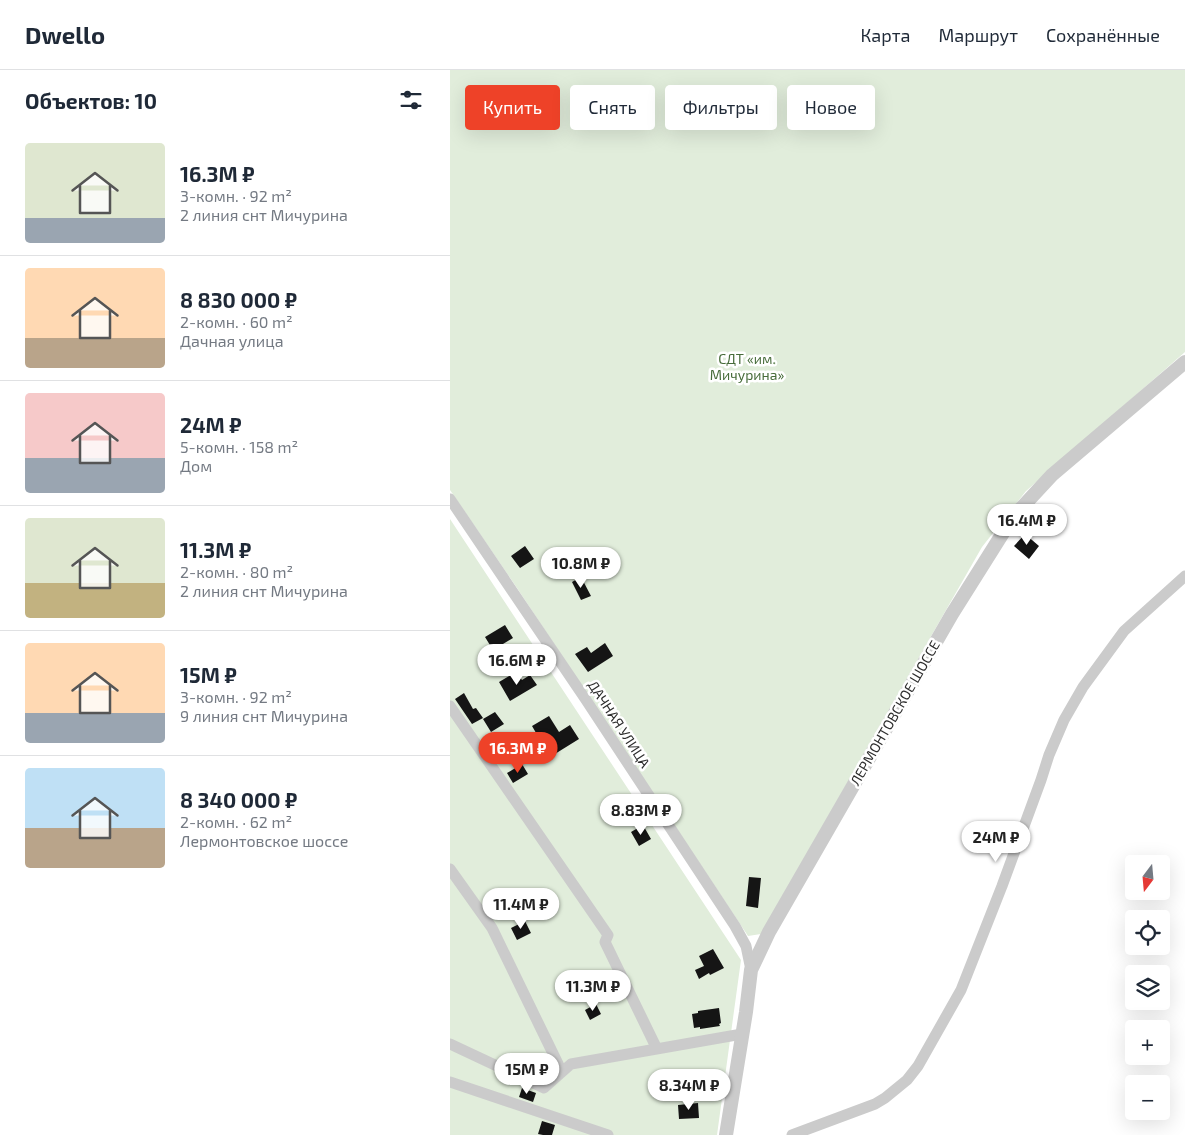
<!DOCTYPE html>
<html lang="ru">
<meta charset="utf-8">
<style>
body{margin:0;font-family:"Exo 2",sans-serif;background:#f2f2f3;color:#1f2937;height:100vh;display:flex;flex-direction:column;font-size:19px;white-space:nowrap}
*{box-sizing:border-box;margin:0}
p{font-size:16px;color:#747a83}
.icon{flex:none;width:28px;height:28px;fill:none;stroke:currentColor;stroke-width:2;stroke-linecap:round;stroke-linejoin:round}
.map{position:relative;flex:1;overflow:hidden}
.sheet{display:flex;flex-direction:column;background:#fff;width:450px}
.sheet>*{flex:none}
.top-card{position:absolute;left:15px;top:15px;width:475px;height:45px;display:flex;gap:10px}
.needle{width:32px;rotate:196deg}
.tools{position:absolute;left:675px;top:785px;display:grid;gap:10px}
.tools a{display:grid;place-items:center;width:45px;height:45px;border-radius:5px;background:#fff;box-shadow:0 5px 20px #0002;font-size:25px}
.price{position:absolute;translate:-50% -42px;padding:0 11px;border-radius:18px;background:#fff;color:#222;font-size:16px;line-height:32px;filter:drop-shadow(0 1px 2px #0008)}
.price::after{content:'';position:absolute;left:50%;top:30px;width:15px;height:11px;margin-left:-8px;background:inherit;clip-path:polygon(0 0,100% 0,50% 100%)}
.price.on{background:#ee4228;color:#fff}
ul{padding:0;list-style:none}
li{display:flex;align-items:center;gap:15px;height:125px;padding:0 25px}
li+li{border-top:1px solid #e0e1e3}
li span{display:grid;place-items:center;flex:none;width:140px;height:100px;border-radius:5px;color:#555}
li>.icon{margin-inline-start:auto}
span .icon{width:60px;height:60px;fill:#fffc;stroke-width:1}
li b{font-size:21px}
h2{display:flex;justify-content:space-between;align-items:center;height:60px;padding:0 25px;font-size:21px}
.chip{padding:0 18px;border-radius:5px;background:#fff;box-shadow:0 5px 20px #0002;font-size:18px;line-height:45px}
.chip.on{background:#ee4228;color:#fff}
header{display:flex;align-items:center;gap:30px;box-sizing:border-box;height:70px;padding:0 25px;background:#fff;border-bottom:1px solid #e0e1e3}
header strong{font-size:24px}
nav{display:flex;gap:28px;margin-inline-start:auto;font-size:18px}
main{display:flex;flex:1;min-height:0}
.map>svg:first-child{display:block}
.green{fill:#e1eddb}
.building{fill:#151515}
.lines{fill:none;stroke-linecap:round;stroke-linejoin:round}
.minor{stroke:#cbcbcb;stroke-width:11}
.tertiary{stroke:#cbcbcb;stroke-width:14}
.labels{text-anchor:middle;stroke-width:5;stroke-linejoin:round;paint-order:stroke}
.park-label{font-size:14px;fill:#476c3a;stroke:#fff}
.street-label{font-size:14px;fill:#2e2e2e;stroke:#fff}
</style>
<header>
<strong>Dwello</strong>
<nav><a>Карта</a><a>Маршрут</a><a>Сохранённые</a></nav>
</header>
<main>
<section class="sheet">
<h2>Объектов: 10<svg class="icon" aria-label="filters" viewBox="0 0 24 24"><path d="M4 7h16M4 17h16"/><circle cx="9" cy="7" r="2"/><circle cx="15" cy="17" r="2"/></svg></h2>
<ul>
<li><span style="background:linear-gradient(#dfe7d0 75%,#9aa5b1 0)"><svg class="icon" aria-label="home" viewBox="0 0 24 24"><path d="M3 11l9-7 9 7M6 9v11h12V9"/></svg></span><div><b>16.3M ₽</b><p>3-комн. · 92 m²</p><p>2 линия снт Мичурина</p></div></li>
<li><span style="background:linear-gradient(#ffd9b3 70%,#b9a48a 0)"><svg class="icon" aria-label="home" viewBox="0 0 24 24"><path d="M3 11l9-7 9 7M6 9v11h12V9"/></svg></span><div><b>8 830 000 ₽</b><p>2-комн. · 60 m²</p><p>Дачная улица</p></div></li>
<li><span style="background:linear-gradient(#f6c9c9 65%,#9aa5b1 0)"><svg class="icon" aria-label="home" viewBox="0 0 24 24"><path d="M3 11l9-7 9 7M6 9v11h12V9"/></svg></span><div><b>24M ₽</b><p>5-комн. · 158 m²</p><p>Дом</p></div></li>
<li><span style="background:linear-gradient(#dfe7d0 65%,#c2b280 0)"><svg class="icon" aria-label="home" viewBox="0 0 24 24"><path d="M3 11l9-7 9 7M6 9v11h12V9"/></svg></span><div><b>11.3M ₽</b><p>2-комн. · 80 m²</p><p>2 линия снт Мичурина</p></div></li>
<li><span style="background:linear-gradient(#ffd9b3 70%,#9aa5b1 0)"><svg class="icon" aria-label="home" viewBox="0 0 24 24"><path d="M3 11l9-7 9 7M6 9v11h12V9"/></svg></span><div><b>15M ₽</b><p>3-комн. · 92 m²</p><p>9 линия снт Мичурина</p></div></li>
<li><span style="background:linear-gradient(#bfe0f5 60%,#b9a48a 0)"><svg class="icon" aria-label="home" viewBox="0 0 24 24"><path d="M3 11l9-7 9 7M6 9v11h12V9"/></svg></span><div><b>8 340 000 ₽</b><p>2-комн. · 62 m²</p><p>Лермонтовское шоссе</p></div></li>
</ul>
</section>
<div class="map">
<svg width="735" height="1065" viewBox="0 0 735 1065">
<rect width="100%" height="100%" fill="#fff"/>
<!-- green -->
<path class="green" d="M 0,0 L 735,0 L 735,282 L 576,421 L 532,477 L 311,864 L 298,866 L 67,518 L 0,420 Z
M 0,449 L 291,890 L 267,1065 L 0,1065 Z"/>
<!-- building -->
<path class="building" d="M 575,464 L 589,476 L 579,489 L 564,476 Z
M 75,476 L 84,489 L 70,498 L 61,486 Z
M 131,507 L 141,526 L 131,530 L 122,512 Z
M 55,555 L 63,568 L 43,580 L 35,567 Z
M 155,573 L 163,586 L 138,602 L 125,584 L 137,577 L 141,583 Z
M 66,602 L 72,610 L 80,605 L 87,615 L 60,631 L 49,612 Z
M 14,623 L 23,639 L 26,638 L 33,648 L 22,654 L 5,629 Z
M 45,642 L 54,654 L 41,662 L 33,649 Z
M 99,646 L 109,662 L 120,655 L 129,669 L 100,687 L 82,656 Z
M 72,694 L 78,704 L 63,713 L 57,703 Z
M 193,755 L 201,769 L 189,776 L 181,762 Z
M 299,807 L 311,808 L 308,838 L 296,836 Z
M 75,851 L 81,863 L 67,870 L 61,858 Z
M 263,879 L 274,898 L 260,905 L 259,903 L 249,909 L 245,900 L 254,896 L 249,886 Z
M 146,934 L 151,944 L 140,950 L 135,940 Z
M 269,938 L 271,953 L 269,954 L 270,956 L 250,959 L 250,957 L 244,958 L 242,944 L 248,943 L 248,941 Z
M 72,1018 L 86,1023 L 83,1032 L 69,1027 Z
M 248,1033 L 249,1048 L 229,1049 L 228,1035 Z
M 92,1051 L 105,1055 L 102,1065 L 93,1065 L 88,1064 Z"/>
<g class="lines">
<!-- minor -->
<path class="minor" d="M 0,429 L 136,630 L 285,856 L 296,876 L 301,900
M 0,636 L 158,865 L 155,872 L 207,979
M 0,799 L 42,858 L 112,1002
M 0,974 L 94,1018 L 121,994 L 292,964
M 0,1012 L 158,1065
M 342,1065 L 425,1034 L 435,1028 L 457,1010 L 468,996 L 511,920 L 552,816 L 591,710 L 599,685 L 614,650 L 633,617 L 674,561 L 735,506"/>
<!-- tertiary -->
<path class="tertiary" d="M 276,1065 L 296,942 L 301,900 L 319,862 L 502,544 L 563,447 L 602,405 L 735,292"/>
</g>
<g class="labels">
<!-- park labels -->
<g class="park-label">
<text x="297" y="294">СДТ «им.<tspan x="297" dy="16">Мичурина»</tspan></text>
</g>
<!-- street labels -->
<g class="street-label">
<text transform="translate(445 643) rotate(-60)" y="5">ЛЕРМОНТОВСКОЕ ШОССЕ</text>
<text transform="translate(169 654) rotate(57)" y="5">ДАЧНАЯ УЛИЦА</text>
</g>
</g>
</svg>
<div class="tools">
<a><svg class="needle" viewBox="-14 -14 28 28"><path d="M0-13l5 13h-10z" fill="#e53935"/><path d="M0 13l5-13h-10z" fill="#747a83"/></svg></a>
<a><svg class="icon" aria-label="locate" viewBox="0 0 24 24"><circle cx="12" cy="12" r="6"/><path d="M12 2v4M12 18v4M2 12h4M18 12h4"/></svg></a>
<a><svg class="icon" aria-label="layers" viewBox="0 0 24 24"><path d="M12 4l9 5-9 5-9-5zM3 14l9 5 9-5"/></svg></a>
<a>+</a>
<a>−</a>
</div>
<b class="price" style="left:577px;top:476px">16.4M ₽</b>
<b class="price" style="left:131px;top:519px">10.8M ₽</b>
<b class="price" style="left:67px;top:616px">16.6M ₽</b>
<b class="price on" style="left:68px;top:704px">16.3M ₽</b>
<b class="price" style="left:191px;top:766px">8.83M ₽</b>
<b class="price" style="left:546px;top:793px">24M ₽</b>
<b class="price" style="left:71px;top:860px">11.4M ₽</b>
<b class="price" style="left:143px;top:942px">11.3M ₽</b>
<b class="price" style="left:77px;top:1025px">15M ₽</b>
<b class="price" style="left:239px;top:1041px">8.34M ₽</b>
<div class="top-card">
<a class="chip on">Купить</a>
<a class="chip">Снять</a>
<a class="chip">Фильтры</a>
<a class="chip">Новое</a>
</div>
</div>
</main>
